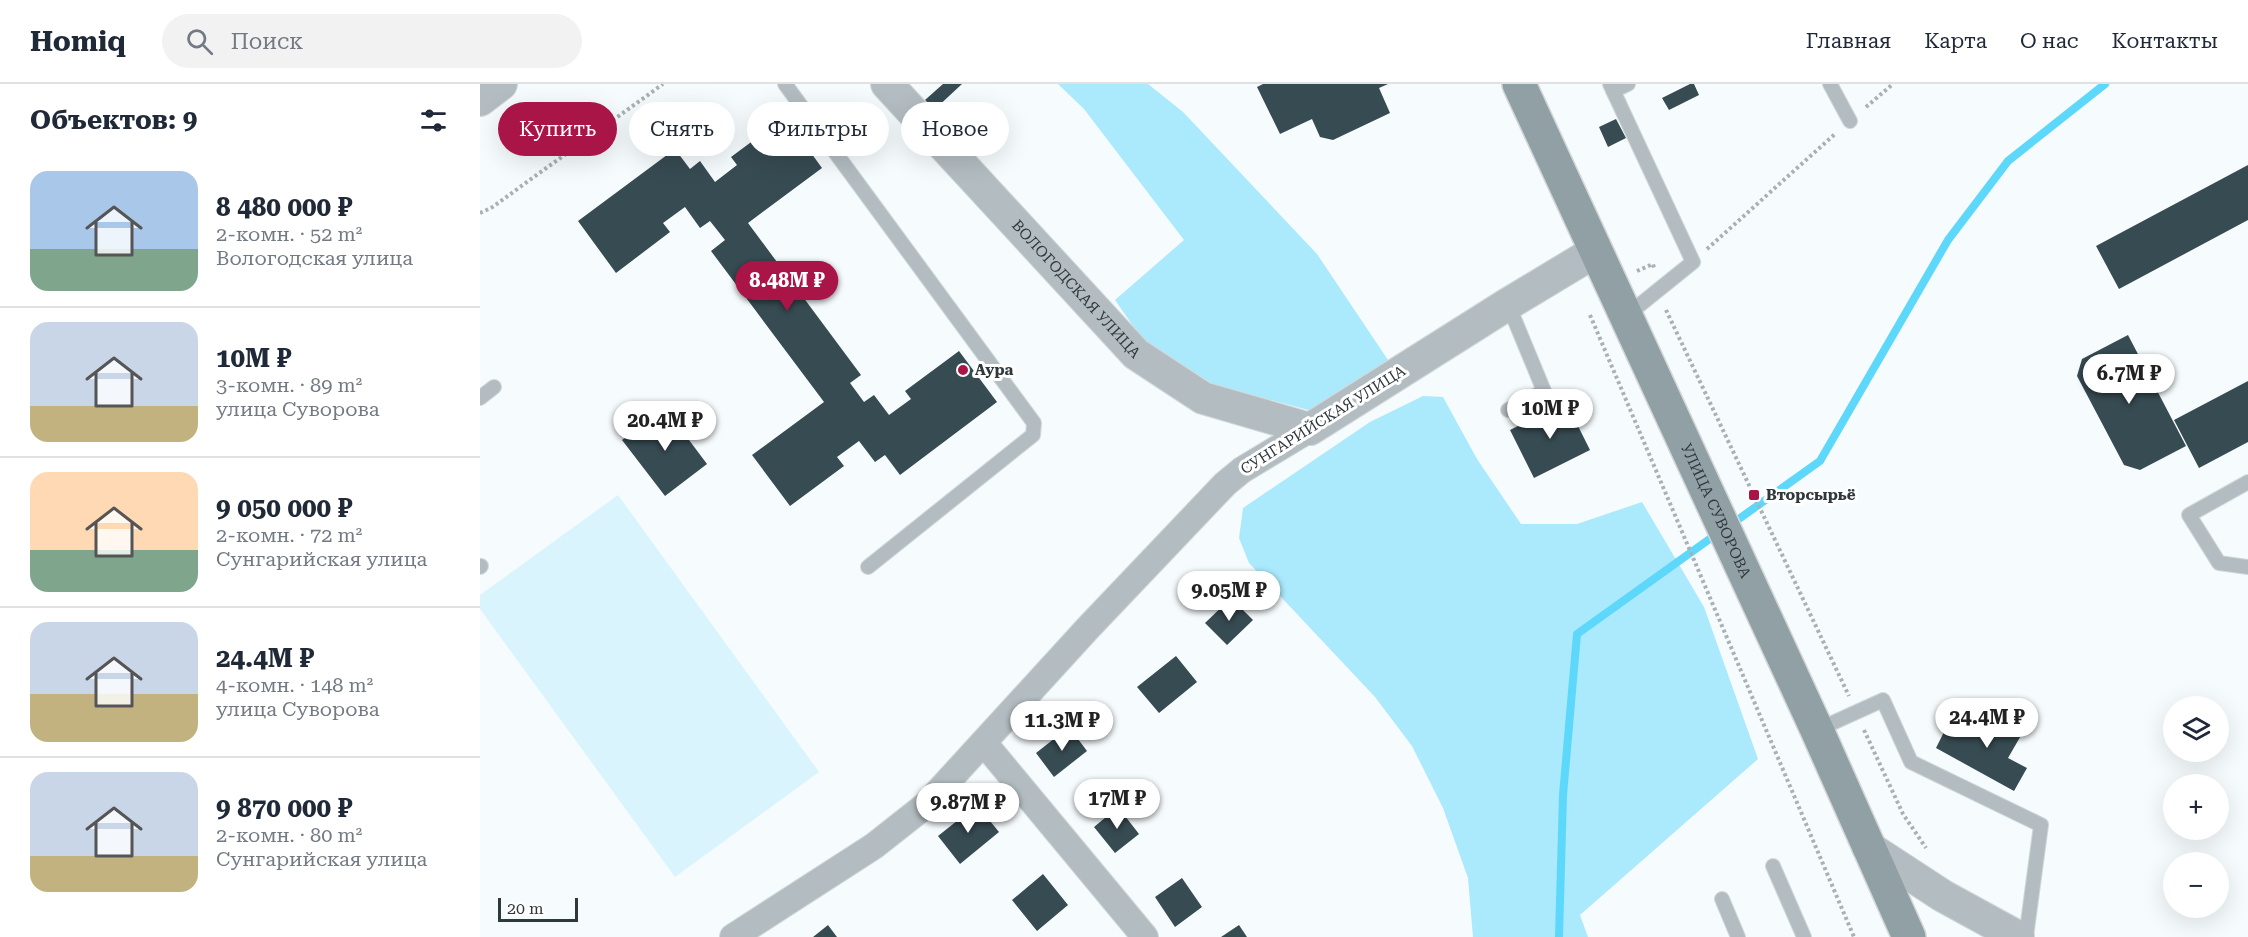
<!DOCTYPE html>
<html lang="ru">
<meta charset="utf-8">
<style>
body{margin:0;font-family:"Roboto Serif",serif;background:#f2f2f3;color:#1f2937;height:100vh;display:flex;flex-direction:column;font-size:22px;white-space:nowrap}
*{box-sizing:border-box;margin:0}
p{font-size:20px;color:#747a83}
.icon{flex:none;width:33px;height:33px;fill:none;stroke:currentColor;stroke-width:2;stroke-linecap:round;stroke-linejoin:round}
.map{position:relative;flex:1;overflow:hidden}
.panel{display:flex;flex-direction:column;background:#fff;width:480px}
.panel>*{flex:none}
.banner{position:absolute;left:18px;top:18px;width:570px;height:54px;display:flex;gap:12px}
.buttons{position:absolute;left:1683px;top:612px;display:grid;gap:12px}
.buttons a{display:grid;place-items:center;width:66px;height:66px;border-radius:50%;background:#fff;box-shadow:0 6px 24px #0002;font-size:30px}
.scale{position:absolute;left:18px;bottom:15px;width:80px;box-sizing:border-box;padding-left:6px;border:3px solid #2f383b;border-top:0;font-size:16px;line-height:21px;white-space:nowrap;color:#2f383b;-webkit-text-stroke:4px #fff;paint-order:stroke}
.price{position:absolute;translate:-50% -51px;padding:0 14px;border-radius:21px;background:#fff;color:#222;font-size:20px;line-height:39px;filter:drop-shadow(0 2px 3px #0008)}
.price::after{content:'';position:absolute;left:50%;top:36px;width:18px;height:14px;margin-left:-9px;background:inherit;clip-path:polygon(0 0,100% 0,50% 100%)}
.price.active{background:#aa1547;color:#fff}
ul{padding:0;list-style:none}
li{display:flex;align-items:center;gap:18px;height:150px;padding:0 30px}
li+li{border-top:2px solid #e0e1e3}
li span{display:grid;place-items:center;flex:none;width:168px;height:120px;border-radius:18px;color:#555}
li>.icon{margin-inline-start:auto}
span .icon{width:72px;height:72px;fill:#fffc;stroke-width:1}
li b{font-size:26px}
h2{display:flex;justify-content:space-between;align-items:center;height:72px;padding:0 30px;font-size:26px}
.tag{padding:0 21px;border-radius:27px;background:#fff;box-shadow:0 6px 24px #0002;font-size:21px;line-height:54px}
.tag.active{background:#aa1547;color:#fff}
header{display:flex;align-items:center;gap:36px;box-sizing:border-box;height:84px;padding:0 30px;background:#fff;border-bottom:2px solid #e0e1e3}
header strong{font-size:28px}
nav{display:flex;gap:33px;margin-inline-start:auto;font-size:21px}
.search{width:420px;height:54px;background:#f2f2f3;display:flex;align-items:center;gap:15px;box-sizing:border-box;padding:0 21px;border-radius:33px;color:#747a83;font-size:22px}
main{display:flex;flex:1;min-height:0}
.map>svg:first-child{display:block}
.built{fill:#daf4fd}
.green{fill:#abe9fd}
.lines{fill:none;stroke-linecap:round;stroke-linejoin:round}
.stream{stroke:#5dd8fb;stroke-width:8}
.building{fill:#374b52}
.service-casing{stroke:#d2d8da;stroke-width:16}
.minor-casing{stroke:#d2d8da;stroke-width:28}
.tertiary-casing{stroke:#d2d8da;stroke-width:34}
.secondary-casing{stroke:#d2d8da;stroke-width:36}
.path{stroke:#aab1b3;stroke-width:4;stroke-dasharray:3 3;stroke-linecap:butt}
.service{stroke:#b3bdc1;stroke-width:14}
.minor{stroke:#b3bdc1;stroke-width:26}
.tertiary{stroke:#b3bdc1;stroke-width:32}
.secondary{stroke:#90a0a5;stroke-width:33}
.poi-dot{fill:#aa1547;stroke:#fff;stroke-width:2}
.labels{text-anchor:middle;stroke-width:6;stroke-linejoin:round;paint-order:stroke}
.street-label{font-size:15px;fill:#2f383b;stroke:#fff}
.poi-label{font-size:15px;font-weight:bold;fill:#2f383b;stroke:#fff;text-anchor:start}
</style>
<header>
<strong>Homiq</strong>
<div class="search"><svg class="icon" aria-label="search" viewBox="0 0 24 24"><circle cx="10" cy="10" r="6"/><path d="M15 15l6 6"/></svg>Поиск</div>
<nav><a>Главная</a><a>Карта</a><a>О нас</a><a>Контакты</a></nav>
</header>
<main>
<section class="panel">
<h2>Объектов: 9<svg class="icon" aria-label="filters" viewBox="0 0 24 24"><path d="M4 7h16M4 17h16"/><circle cx="9" cy="7" r="2"/><circle cx="15" cy="17" r="2"/></svg></h2>
<ul>
<li><span style="background:linear-gradient(#a9c7e8 65%,#7fa58c 0)"><svg class="icon" aria-label="home" viewBox="0 0 24 24"><path d="M3 11l9-7 9 7M6 9v11h12V9"/></svg></span><div><b>8 480 000 ₽</b><p>2-комн. · 52 m²</p><p>Вологодская улица</p></div></li>
<li><span style="background:linear-gradient(#c9d6e8 70%,#c2b280 0)"><svg class="icon" aria-label="home" viewBox="0 0 24 24"><path d="M3 11l9-7 9 7M6 9v11h12V9"/></svg></span><div><b>10M ₽</b><p>3-комн. · 89 m²</p><p>улица Суворова</p></div></li>
<li><span style="background:linear-gradient(#ffd9b3 65%,#7fa58c 0)"><svg class="icon" aria-label="home" viewBox="0 0 24 24"><path d="M3 11l9-7 9 7M6 9v11h12V9"/></svg></span><div><b>9 050 000 ₽</b><p>2-комн. · 72 m²</p><p>Сунгарийская улица</p></div></li>
<li><span style="background:linear-gradient(#c9d6e8 60%,#c2b280 0)"><svg class="icon" aria-label="home" viewBox="0 0 24 24"><path d="M3 11l9-7 9 7M6 9v11h12V9"/></svg></span><div><b>24.4M ₽</b><p>4-комн. · 148 m²</p><p>улица Суворова</p></div></li>
<li><span style="background:linear-gradient(#c9d6e8 70%,#c2b280 0)"><svg class="icon" aria-label="home" viewBox="0 0 24 24"><path d="M3 11l9-7 9 7M6 9v11h12V9"/></svg></span><div><b>9 870 000 ₽</b><p>2-комн. · 80 m²</p><p>Сунгарийская улица</p></div></li>
</ul>
</section>
<div class="map">
<svg width="1768" height="853" viewBox="0 0 1768 853">
<rect width="100%" height="100%" fill="#f6fbfd"/>
<!-- built -->
<path class="built" d="M 138,411 L 339,688 L 195,793 L 0,525 L 0,511 Z"/>
<!-- green -->
<path class="green" d="M 578,0 L 668,0 L 703,28 L 837,170 L 910,279 L 832,327 L 734,301 L 662,255 L 635,216 L 704,156 L 604,25 Z
M 943,312 L 963,313 L 997,375 L 1041,440 L 1097,440 L 1162,418 L 1224,523 L 1278,675 L 1100,831 L 1108,853 L 993,853 L 988,794 L 963,724 L 932,662 L 895,613 L 769,479 L 759,454 L 763,424 L 890,338 Z"/>
<g class="lines">
<!-- stream -->
<path class="stream" d="M 1249,442 L 1340,377 L 1468,156 L 1528,77 L 1625,0
M 1079,853 L 1083,711 L 1097,550 L 1238,449"/>
</g>
<!-- building -->
<path class="building" d="M 463,0 L 482,0 L 454,26 L 445,16 Z
M 783,0 L 908,0 L 899,4 L 910,29 L 853,56 L 840,53 L 832,35 L 800,50 L 777,3 Z
M 1210,0 L 1214,0 L 1219,11 L 1189,26 L 1182,14 Z
M 305,33 L 342,84 L 268,139 L 381,291 L 370,299 L 384,318 L 394,311 L 409,331 L 431,315 L 425,307 L 479,267 L 517,318 L 420,391 L 405,371 L 395,378 L 379,357 L 357,373 L 364,382 L 310,422 L 272,371 L 344,318 L 231,167 L 245,156 L 230,137 L 220,144 L 205,123 L 183,139 L 190,148 L 136,189 L 98,137 L 195,65 L 210,85 L 220,77 L 235,98 L 257,81 L 251,73 Z
M 1136,35 L 1146,54 L 1128,63 L 1119,43 Z
M 1768,81 L 1768,136 L 1639,205 L 1616,162 Z
M 1648,251 L 1706,362 L 1660,386 L 1644,381 L 1597,292 L 1602,275 Z
M 1768,297 L 1768,358 L 1719,384 L 1694,336 Z
M 1086,318 L 1110,366 L 1054,394 L 1030,346 Z
M 185,324 L 227,380 L 185,412 L 142,356 Z
M 751,514 L 773,536 L 747,561 L 725,539 Z
M 696,572 L 717,598 L 679,629 L 657,603 Z
M 1502,625 L 1543,648 L 1528,674 L 1547,684 L 1534,707 L 1456,664 L 1467,642 L 1486,653 Z
M 589,643 L 607,667 L 574,693 L 556,669 Z
M 497,721 L 519,748 L 480,780 L 458,752 Z
M 638,723 L 659,750 L 635,769 L 614,743 Z
M 563,790 L 588,821 L 557,847 L 532,816 Z
M 702,794 L 722,823 L 695,843 L 675,813 Z
M 348,841 L 357,853 L 333,853 Z
M 759,841 L 767,853 L 741,853 Z"/>
<g class="lines">
<defs>
<path id="service" d="M 305,0 L 554,339 L 553,351 L 388,483
M 1130,0 L 1213,178 L 1146,232
M 1350,0 L 1370,37
M 1133,7 L 1148,0
M 1028,220 L 1064,307 L 1028,326
M 0,314 L 14,303
M 1768,398 L 1709,431 L 1739,479 L 1768,483
M 0,483 L 1,482
M 1337,646 L 1403,616 L 1431,678 L 1561,741 L 1546,853
M 1293,782 L 1324,853
M 1242,815 L 1258,853"/>
<path id="minor" d="M 504,659 L 665,853
M 253,853 L 394,762 L 446,721 L 608,544 L 745,400 L 762,386 L 830,345"/>
<g id="tertiary">
<path id="s1" d="M 407,0 L 656,270 L 723,314 L 830,345 L 1028,220 L 1116,167"/>
<path d="M 0,16 L 21,0"/>
<path d="M 1388,763 L 1463,812 L 1538,853"/>
</g>
<g id="secondary">
<path id="s2" d="M 1039,0 L 1337,646 L 1429,853"/>
</g>
</defs>
<!-- service casing -->
<use href="#service" class="service-casing"/>
<!-- minor casing -->
<use href="#minor" class="minor-casing"/>
<!-- tertiary casing -->
<use href="#tertiary" class="tertiary-casing"/>
<!-- secondary casing -->
<use href="#secondary" class="secondary-casing"/>
<!-- path -->
<path class="path" d="M 1386,23 L 1413,0
M 0,129 L 11,124 L 183,0
M 1227,165 L 1355,50
M 1157,187 L 1173,180 L 1174,184
M 1186,226 L 1369,612
M 1110,231 L 1374,853
M 1384,646 L 1423,730 L 1446,764"/>
<!-- service -->
<use href="#service" class="service"/>
<!-- minor -->
<use href="#minor" class="minor"/>
<!-- tertiary -->
<use href="#tertiary" class="tertiary"/>
<!-- secondary -->
<use href="#secondary" class="secondary"/>
</g>
<!-- markers -->
<g class="poi-dot">
<circle cx="483" cy="286" r="6"/>
<rect x="1268" y="405" width="12" height="12" rx="3"/>
</g>
<g class="labels">
<!-- street labels -->
<g class="street-label">
<text dy="5" stroke="none"><textPath href="#s1" startOffset="279">ВОЛОГОДСКАЯ УЛИЦА</textPath></text>
<text transform="translate(843 336) rotate(-32)" y="5">СУНГАРИЙСКАЯ УЛИЦА</text>
<text dy="5" stroke="none"><textPath href="#s2" startOffset="470">УЛИЦА СУВОРОВА</textPath></text>
</g>
<!-- poi labels -->
<g class="poi-label">
<text x="495" y="291">Аура</text>
<text x="1286" y="416">Вторсырьё</text>
</g>
</g>
</svg>
<div class="buttons">
<a><svg class="icon" aria-label="layers" viewBox="0 0 24 24"><path d="M12 4l9 5-9 5-9-5zM3 14l9 5 9-5"/></svg></a>
<a>+</a>
<a>−</a>
</div>
<div class="scale">20 m</div>
<b class="price active" style="left:307px;top:228px">8.48M ₽</b>
<b class="price" style="left:1649px;top:321px">6.7M ₽</b>
<b class="price" style="left:1070px;top:356px">10M ₽</b>
<b class="price" style="left:185px;top:368px">20.4M ₽</b>
<b class="price" style="left:749px;top:538px">9.05M ₽</b>
<b class="price" style="left:1507px;top:665px">24.4M ₽</b>
<b class="price" style="left:582px;top:668px">11.3M ₽</b>
<b class="price" style="left:637px;top:746px">17M ₽</b>
<b class="price" style="left:488px;top:750px">9.87M ₽</b>
<div class="banner">
<a class="tag active">Купить</a>
<a class="tag">Снять</a>
<a class="tag">Фильтры</a>
<a class="tag">Новое</a>
</div>
</div>
</main>
